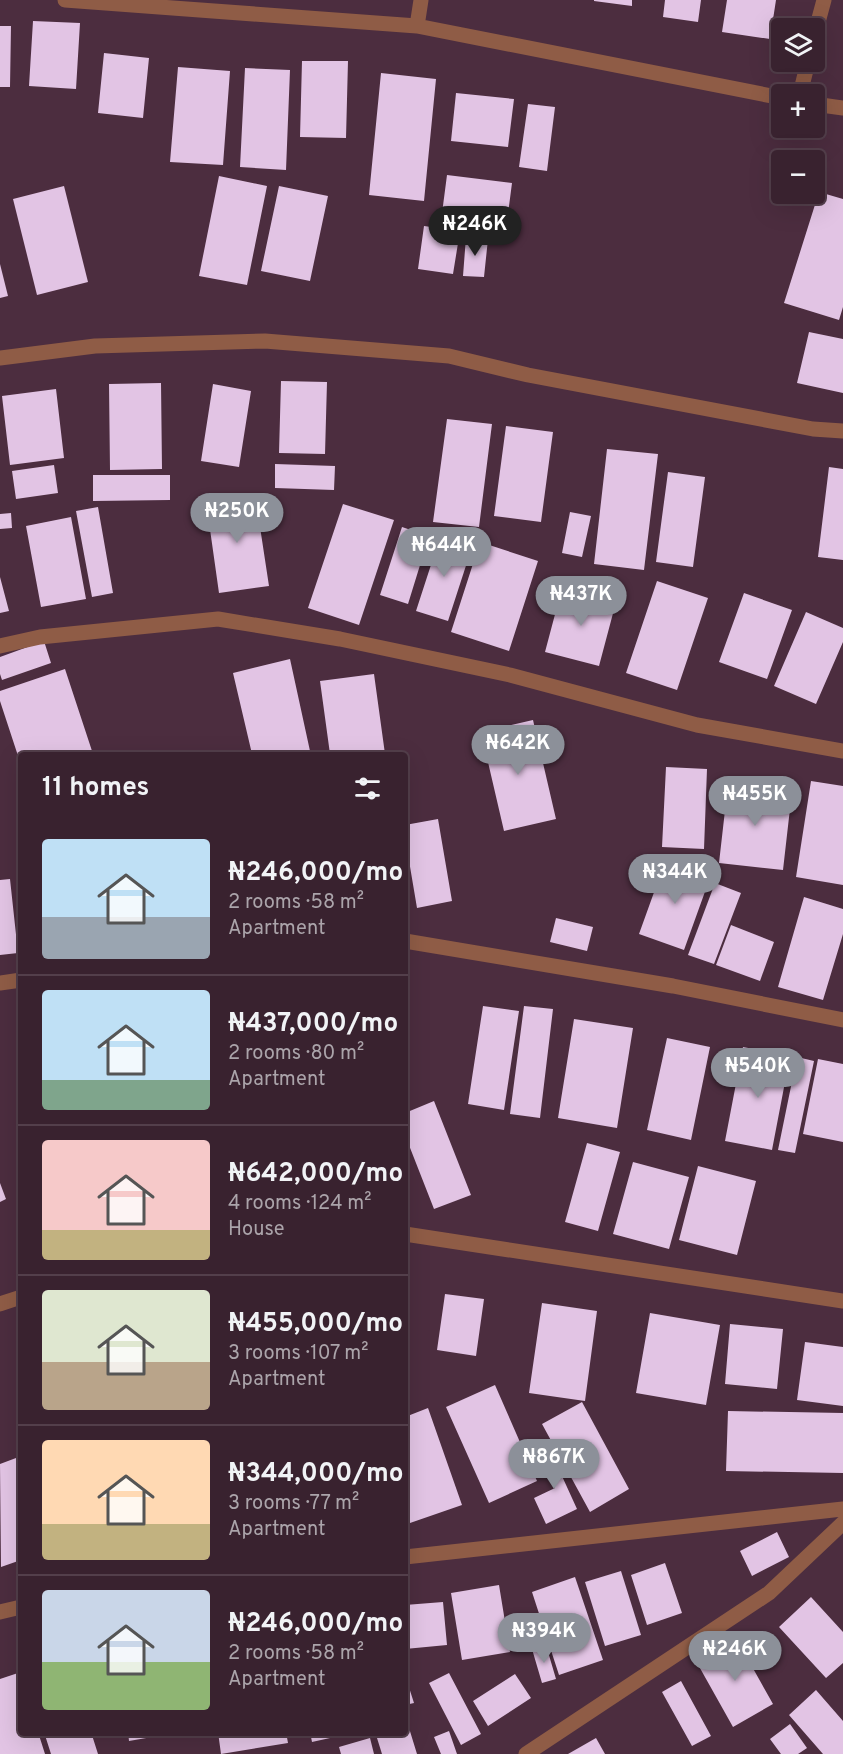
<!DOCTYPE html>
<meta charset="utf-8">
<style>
body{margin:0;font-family:Overpass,sans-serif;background:#442f3b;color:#f1f3f6;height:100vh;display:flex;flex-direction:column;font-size:22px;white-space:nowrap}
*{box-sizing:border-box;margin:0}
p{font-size:20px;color:#aba4aa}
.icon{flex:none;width:33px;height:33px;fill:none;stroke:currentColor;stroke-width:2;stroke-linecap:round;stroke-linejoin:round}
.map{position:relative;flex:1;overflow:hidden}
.side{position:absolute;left:18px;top:752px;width:390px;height:984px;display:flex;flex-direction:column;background:#39222f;border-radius:6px;box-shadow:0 6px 24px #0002,0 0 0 2px #533f4b}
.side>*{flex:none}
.fabs{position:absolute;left:771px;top:18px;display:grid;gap:12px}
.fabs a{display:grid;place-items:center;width:54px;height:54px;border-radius:6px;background:#39222f;box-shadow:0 6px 24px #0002,0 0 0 2px #533f4b;font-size:30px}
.price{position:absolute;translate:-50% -51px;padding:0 14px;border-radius:21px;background:#8c9099;color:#fff;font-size:20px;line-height:39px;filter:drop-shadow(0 2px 3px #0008)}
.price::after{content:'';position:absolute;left:50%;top:36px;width:18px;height:14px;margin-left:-9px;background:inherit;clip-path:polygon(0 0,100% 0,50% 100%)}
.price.current{background:#222;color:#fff}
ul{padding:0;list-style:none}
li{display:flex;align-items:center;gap:18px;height:150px;padding:0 24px}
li+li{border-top:2px solid #533f4b}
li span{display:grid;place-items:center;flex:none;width:168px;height:120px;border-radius:6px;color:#555}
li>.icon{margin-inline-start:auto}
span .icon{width:72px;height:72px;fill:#fffc;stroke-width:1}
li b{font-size:26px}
h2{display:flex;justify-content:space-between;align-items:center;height:72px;padding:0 24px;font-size:26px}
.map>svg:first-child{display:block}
.building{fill:#e2c4e4}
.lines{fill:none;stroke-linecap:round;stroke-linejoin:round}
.street{stroke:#8f5c46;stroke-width:15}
</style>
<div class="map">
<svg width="843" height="1754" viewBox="0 0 843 1754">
<rect width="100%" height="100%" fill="#4c2d3f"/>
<!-- building -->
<path class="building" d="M 594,0 L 632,0 L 632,6 L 594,1 Z
M 665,0 L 701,0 L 698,22 L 663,17 Z
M 727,0 L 776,0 L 770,39 L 722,32 Z
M 33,21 L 80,23 L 76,89 L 29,86 Z
M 0,26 L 11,26 L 10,87 L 0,87 Z
M 104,53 L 149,58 L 143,118 L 98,113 Z
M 302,61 L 348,61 L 346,138 L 300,137 Z
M 178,67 L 230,71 L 223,165 L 170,162 Z
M 245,68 L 290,70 L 286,170 L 240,167 Z
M 381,73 L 436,79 L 424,201 L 369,195 Z
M 456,93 L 514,99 L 508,147 L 451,141 Z
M 528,104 L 555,107 L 547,171 L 519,167 Z
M 447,175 L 512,183 L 506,229 L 441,221 Z
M 219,176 L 267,186 L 247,285 L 199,276 Z
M 64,186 L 88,282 L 37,295 L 13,199 Z
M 279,186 L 328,196 L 310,281 L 261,271 Z
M 819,192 L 843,199 L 843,307 L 839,320 L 784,303 Z
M 424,226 L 460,231 L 453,274 L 418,269 Z
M 466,237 L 488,239 L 484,277 L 463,276 Z
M 0,264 L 8,296 L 0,298 Z
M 809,332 L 843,339 L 843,393 L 797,383 Z
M 281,381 L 327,382 L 325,454 L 279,453 Z
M 161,383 L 162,469 L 110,470 L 109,384 Z
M 213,384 L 251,391 L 239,467 L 201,461 Z
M 56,389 L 64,458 L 10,465 L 2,396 Z
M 447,419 L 492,424 L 479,527 L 433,522 Z
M 506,426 L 553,432 L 541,522 L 494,516 Z
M 607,449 L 658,454 L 644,570 L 594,564 Z
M 275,464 L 335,466 L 334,490 L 275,488 Z
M 54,465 L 58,493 L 16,499 L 12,471 Z
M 829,467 L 843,469 L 843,560 L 818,557 Z
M 668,472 L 705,477 L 693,567 L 656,562 Z
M 93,475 L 170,475 L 170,500 L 93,501 Z
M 255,494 L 269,586 L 219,593 L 206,501 Z
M 343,504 L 394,520 L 359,625 L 308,608 Z
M 98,507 L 113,593 L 92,597 L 76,511 Z
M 570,512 L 591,516 L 582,557 L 562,553 Z
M 11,513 L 12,528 L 0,529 L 0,514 Z
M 71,517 L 86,599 L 41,607 L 26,526 Z
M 402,527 L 429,536 L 408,604 L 380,595 Z
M 441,534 L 473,544 L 448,621 L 416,611 Z
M 480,542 L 538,561 L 509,651 L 451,632 Z
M 0,577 L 9,611 L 0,613 Z
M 657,581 L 708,598 L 677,690 L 626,673 Z
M 562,588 L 616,602 L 599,666 L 545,652 Z
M 744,593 L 792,610 L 767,679 L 719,662 Z
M 806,612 L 843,628 L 843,642 L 816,704 L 774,686 Z
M 44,641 L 51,663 L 2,680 L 0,674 L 0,657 Z
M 290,659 L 310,751 L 294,754 L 252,754 L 233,673 Z
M 65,669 L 93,754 L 21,754 L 21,765 L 0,701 L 0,691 Z
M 374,674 L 385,754 L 330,754 L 320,681 Z
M 533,720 L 556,819 L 504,831 L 481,732 Z
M 666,767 L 707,769 L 704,849 L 662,847 Z
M 811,781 L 843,786 L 843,885 L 796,877 Z
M 728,784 L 792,791 L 783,870 L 719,863 Z
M 438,819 L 452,901 L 417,908 L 405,837 L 405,825 Z
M 666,859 L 711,875 L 684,950 L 639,934 Z
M 10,879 L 18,953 L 0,955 L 0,880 Z
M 715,883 L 741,893 L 714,964 L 688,955 Z
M 804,897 L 843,909 L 843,934 L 823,1000 L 778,987 Z
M 556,918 L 593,927 L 587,951 L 550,942 Z
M 731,925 L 774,942 L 760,981 L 716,965 Z
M 483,1006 L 519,1011 L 504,1110 L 468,1104 Z
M 524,1006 L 553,1009 L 540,1118 L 510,1114 Z
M 574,1019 L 633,1028 L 617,1128 L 558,1118 Z
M 667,1038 L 710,1047 L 691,1140 L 647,1130 Z
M 743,1047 L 790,1056 L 772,1150 L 725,1141 Z
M 797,1057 L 814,1061 L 795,1153 L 778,1150 Z
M 818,1059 L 843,1064 L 843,1142 L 803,1134 Z
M 434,1101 L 471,1195 L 434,1209 L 405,1135 L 405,1113 Z
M 587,1143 L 620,1152 L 598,1231 L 565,1222 Z
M 633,1162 L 689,1177 L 669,1249 L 613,1234 Z
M 698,1166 L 756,1181 L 737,1255 L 679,1240 Z
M 0,1183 L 6,1199 L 0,1202 Z
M 445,1294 L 484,1299 L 476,1356 L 437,1350 Z
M 542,1303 L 597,1311 L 585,1401 L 529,1393 Z
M 650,1313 L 720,1325 L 706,1405 L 636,1393 Z
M 730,1324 L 783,1329 L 777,1389 L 725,1384 Z
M 805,1342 L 843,1347 L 843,1406 L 797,1400 Z
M 495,1385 L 537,1481 L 489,1503 L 446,1407 Z
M 582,1402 L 629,1489 L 590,1512 L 542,1424 Z
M 428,1408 L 462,1505 L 410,1523 L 405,1508 L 405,1417 Z
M 728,1411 L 843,1413 L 843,1473 L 726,1471 Z
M 546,1441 L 577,1509 L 546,1524 L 534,1498 L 555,1488 L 535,1446 Z
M 16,1458 L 21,1472 L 21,1560 L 1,1567 L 0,1464 Z
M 777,1532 L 789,1557 L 752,1576 L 740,1551 Z
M 665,1563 L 682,1613 L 647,1625 L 631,1575 Z
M 621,1571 L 641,1635 L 605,1646 L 585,1582 Z
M 575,1577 L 603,1660 L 559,1675 L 532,1592 Z
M 499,1585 L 510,1652 L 462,1660 L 451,1593 Z
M 811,1597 L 843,1632 L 843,1663 L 826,1678 L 779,1627 Z
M 443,1602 L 447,1645 L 405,1649 L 405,1605 Z
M 736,1638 L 773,1704 L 733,1727 L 696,1661 Z
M 546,1645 L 556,1679 L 542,1683 L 532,1649 Z
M 18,1673 L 21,1683 L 21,1732 L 38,1732 L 45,1754 L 0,1754 L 0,1679 Z
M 449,1673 L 481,1734 L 461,1745 L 429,1683 Z
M 515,1674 L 531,1698 L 488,1726 L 473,1701 Z
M 405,1675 L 414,1703 L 405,1705 Z
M 681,1681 L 711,1736 L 692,1746 L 662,1692 Z
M 816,1690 L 843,1721 L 843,1754 L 823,1754 L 789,1715 Z
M 790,1724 L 807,1748 L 798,1754 L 781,1754 L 770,1739 Z
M 409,1728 L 417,1754 L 382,1754 L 377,1738 L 396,1732 L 405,1732 L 405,1730 Z
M 449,1731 L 457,1754 L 441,1754 L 434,1737 Z
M 44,1732 L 91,1732 L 98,1754 L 51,1754 Z
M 128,1732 L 151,1732 L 152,1737 L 129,1741 Z
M 218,1732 L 286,1732 L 288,1743 L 221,1754 Z
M 310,1732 L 338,1732 L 339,1736 L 312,1742 Z
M 370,1738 L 374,1754 L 341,1754 L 339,1747 Z
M 596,1738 L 605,1754 L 568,1754 Z"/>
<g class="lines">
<!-- street -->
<path class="street" d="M 65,0 L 417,26 L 782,98
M 417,26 L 421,0
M 814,37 L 824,0
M 800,94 L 808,62
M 814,104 L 843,108
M 0,358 L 95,346 L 265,341 L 449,356 L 528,375 L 813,429 L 843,431
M 0,646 L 40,637 L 218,619 L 340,639 L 510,675 L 697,725 L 843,751
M 405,941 L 673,986 L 843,1020
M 0,983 L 21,980
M 405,1234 L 843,1301
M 0,1304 L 21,1297
M 405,1557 L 843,1509
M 0,1612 L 21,1607
M 526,1754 L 769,1593 L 843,1523"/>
</g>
</svg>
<div class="fabs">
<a><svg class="icon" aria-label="layers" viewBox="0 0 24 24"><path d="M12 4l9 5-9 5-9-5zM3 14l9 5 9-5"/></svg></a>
<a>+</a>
<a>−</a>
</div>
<b class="price current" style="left:475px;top:257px">₦246K</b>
<b class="price" style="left:237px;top:544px">₦250K</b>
<b class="price" style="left:444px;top:578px">₦644K</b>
<b class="price" style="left:581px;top:627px">₦437K</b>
<b class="price" style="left:518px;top:776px">₦642K</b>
<b class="price" style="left:755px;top:827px">₦455K</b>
<b class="price" style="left:675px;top:905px">₦344K</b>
<b class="price" style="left:758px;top:1099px">₦540K</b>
<b class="price" style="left:554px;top:1490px">₦867K</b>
<b class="price" style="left:544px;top:1664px">₦394K</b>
<b class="price" style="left:735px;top:1682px">₦246K</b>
<section class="side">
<h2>11 homes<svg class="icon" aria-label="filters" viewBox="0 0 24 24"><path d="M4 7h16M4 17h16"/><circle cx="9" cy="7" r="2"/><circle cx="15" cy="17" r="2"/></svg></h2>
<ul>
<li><span style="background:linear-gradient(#bfe0f5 65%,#9aa5b1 0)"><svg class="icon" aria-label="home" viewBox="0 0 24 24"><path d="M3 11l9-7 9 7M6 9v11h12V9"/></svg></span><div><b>₦246,000/mo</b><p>2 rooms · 58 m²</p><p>Apartment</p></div></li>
<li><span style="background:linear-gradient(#bfe0f5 75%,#7fa58c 0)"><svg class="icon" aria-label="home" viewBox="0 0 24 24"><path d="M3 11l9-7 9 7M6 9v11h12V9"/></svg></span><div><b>₦437,000/mo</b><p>2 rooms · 80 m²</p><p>Apartment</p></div></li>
<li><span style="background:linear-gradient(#f6c9c9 75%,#c2b280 0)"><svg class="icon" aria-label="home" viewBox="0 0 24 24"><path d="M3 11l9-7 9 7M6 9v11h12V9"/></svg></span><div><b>₦642,000/mo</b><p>4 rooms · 124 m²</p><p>House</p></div></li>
<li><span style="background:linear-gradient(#dfe7d0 60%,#b9a48a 0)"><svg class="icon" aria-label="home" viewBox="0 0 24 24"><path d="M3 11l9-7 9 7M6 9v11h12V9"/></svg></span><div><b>₦455,000/mo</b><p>3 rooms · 107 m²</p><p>Apartment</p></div></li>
<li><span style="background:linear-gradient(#ffd9b3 70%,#c2b280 0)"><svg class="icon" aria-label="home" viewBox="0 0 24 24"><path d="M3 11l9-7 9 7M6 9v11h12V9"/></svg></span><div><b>₦344,000/mo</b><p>3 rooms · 77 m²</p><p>Apartment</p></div></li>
<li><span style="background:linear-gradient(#c9d6e8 60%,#8fb573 0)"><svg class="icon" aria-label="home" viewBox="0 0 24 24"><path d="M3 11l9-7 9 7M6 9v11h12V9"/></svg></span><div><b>₦246,000/mo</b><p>2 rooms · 58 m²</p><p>Apartment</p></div></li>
</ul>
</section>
</div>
